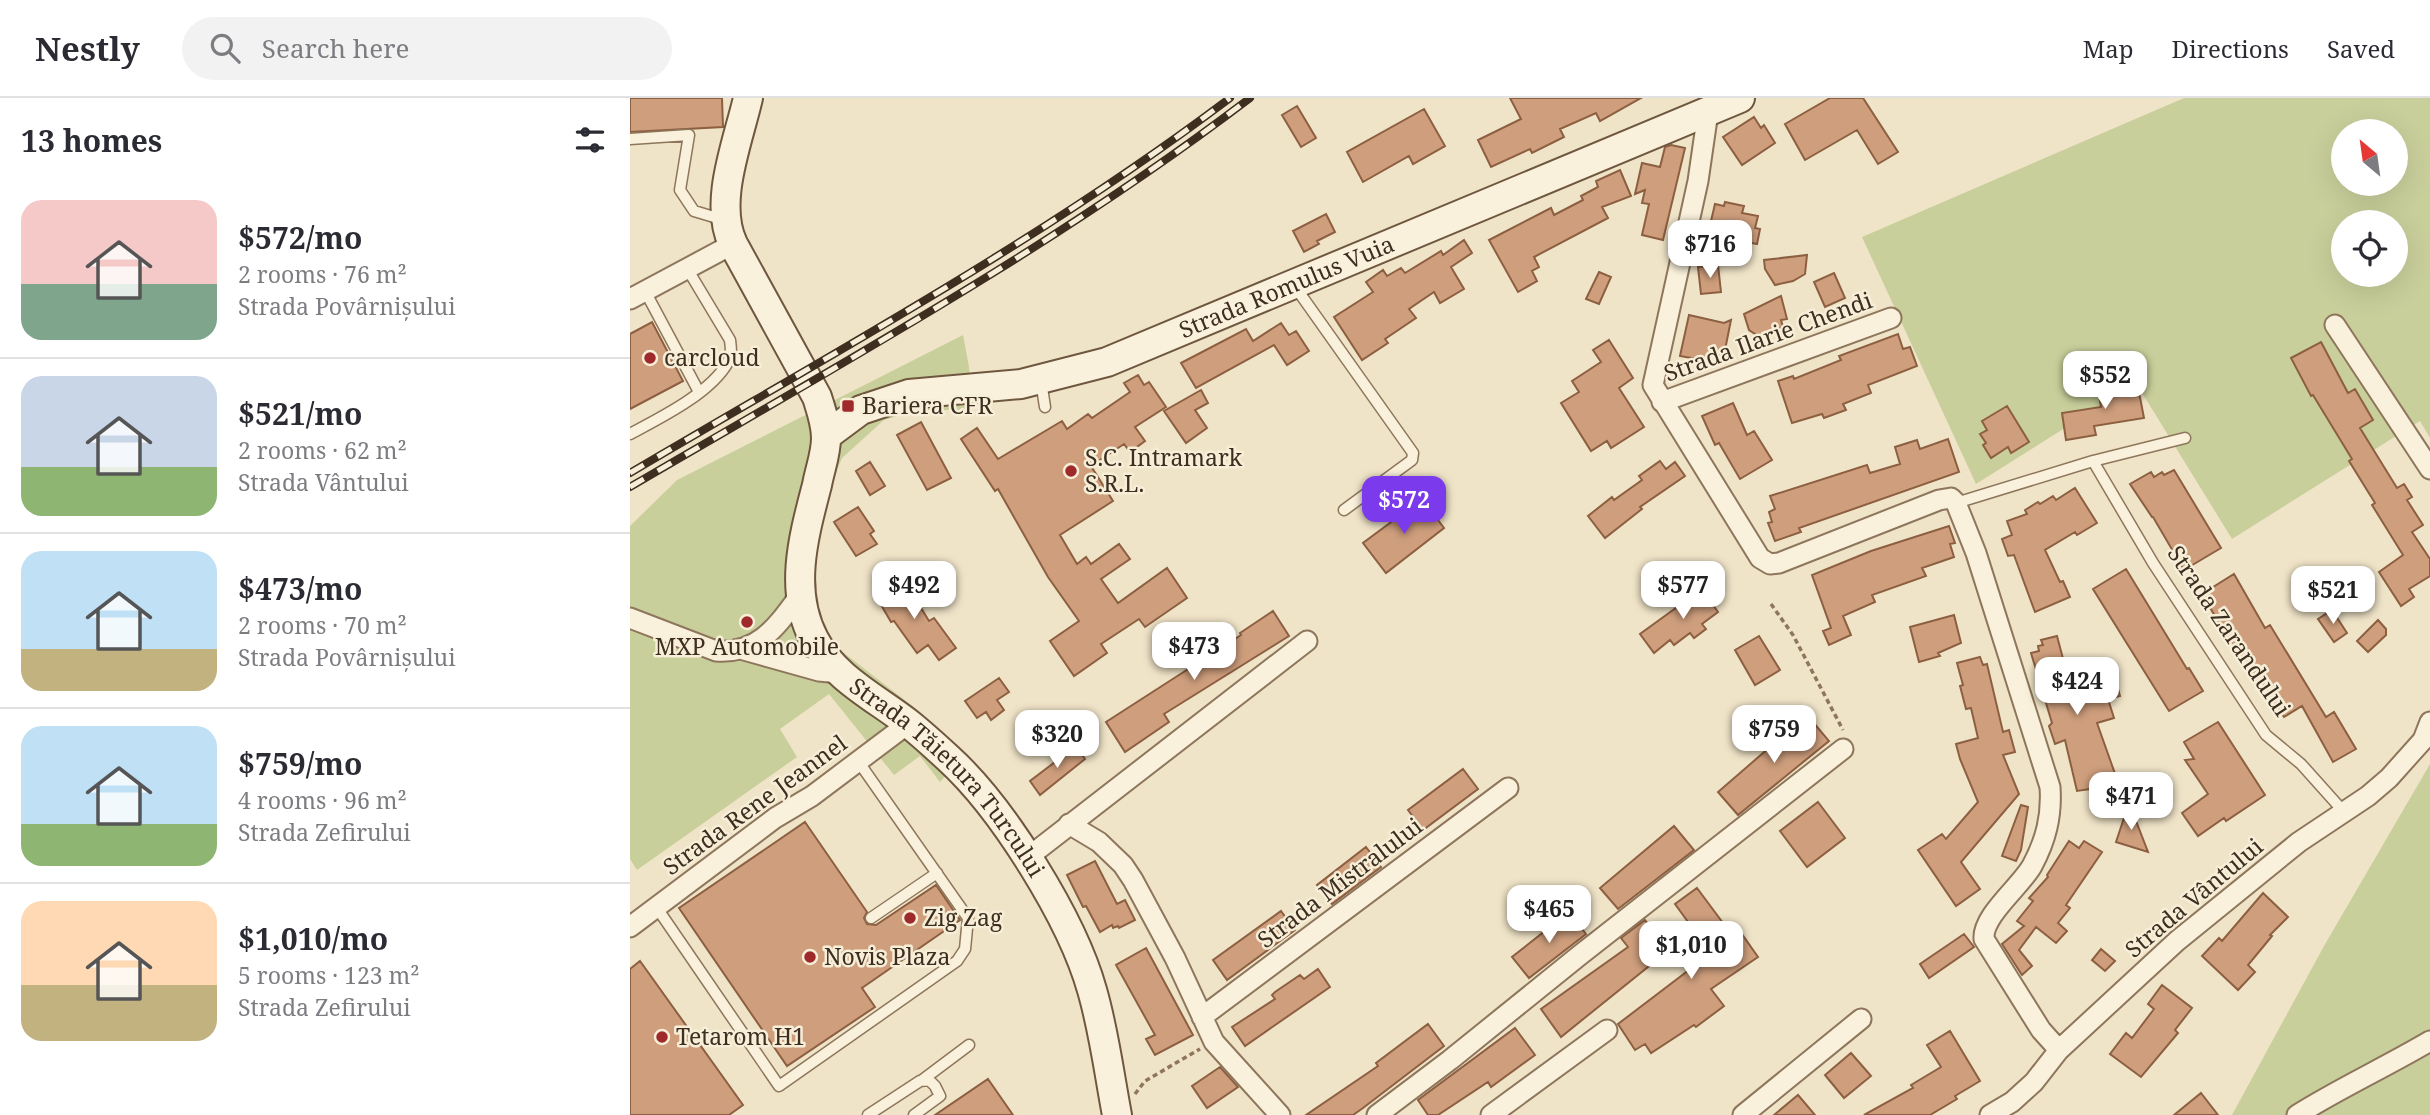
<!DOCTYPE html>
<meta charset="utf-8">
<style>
body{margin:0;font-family:"Noto Serif",serif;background:#f2f2f3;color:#2b2b33;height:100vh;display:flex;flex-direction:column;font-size:26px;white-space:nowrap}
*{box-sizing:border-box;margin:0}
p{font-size:23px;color:#7c7c81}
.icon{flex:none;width:38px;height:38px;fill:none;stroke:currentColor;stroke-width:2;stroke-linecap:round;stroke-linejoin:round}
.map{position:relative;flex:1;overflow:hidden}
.panel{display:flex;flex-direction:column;background:#fff;width:630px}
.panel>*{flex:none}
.needle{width:46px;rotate:331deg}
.tools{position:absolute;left:1701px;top:21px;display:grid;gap:14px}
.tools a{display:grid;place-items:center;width:77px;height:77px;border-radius:50%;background:#fff;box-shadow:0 7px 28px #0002;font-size:35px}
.price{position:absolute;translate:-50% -60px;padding:0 16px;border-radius:14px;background:#fff;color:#222;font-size:23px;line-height:46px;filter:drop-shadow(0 2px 4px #0008)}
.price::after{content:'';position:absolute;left:50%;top:42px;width:21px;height:16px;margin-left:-10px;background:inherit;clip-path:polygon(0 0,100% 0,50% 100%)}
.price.on{background:#7c3aed;color:#fff}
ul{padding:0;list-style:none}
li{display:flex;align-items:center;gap:21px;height:175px;padding:0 21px}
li+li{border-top:2px solid #e1e1e2}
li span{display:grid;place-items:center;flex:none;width:196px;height:140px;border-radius:21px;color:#555}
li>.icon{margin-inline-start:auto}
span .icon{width:84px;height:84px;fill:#fffc;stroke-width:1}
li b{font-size:30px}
h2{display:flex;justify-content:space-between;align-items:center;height:84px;padding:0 21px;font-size:30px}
header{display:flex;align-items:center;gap:42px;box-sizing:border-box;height:98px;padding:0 35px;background:#fff;border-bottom:2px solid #e1e1e2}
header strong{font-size:33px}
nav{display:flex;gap:38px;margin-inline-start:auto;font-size:24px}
.search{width:490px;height:63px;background:#f2f2f3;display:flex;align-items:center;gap:18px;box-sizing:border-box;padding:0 24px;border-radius:38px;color:#7c7c81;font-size:26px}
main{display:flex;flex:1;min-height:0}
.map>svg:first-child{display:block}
.green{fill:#c9cf9b;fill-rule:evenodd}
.building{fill:#cf9f7d;stroke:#8d5f41;stroke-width:2}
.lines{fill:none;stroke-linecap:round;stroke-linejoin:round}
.lane-casing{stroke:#8d765c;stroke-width:13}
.street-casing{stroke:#8d765c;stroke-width:23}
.secondary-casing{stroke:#6f573f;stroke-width:32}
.path{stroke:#8d765c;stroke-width:3.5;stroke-dasharray:5 3.5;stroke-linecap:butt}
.lane{stroke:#faf1dc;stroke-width:10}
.street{stroke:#faf1dc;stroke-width:19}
.secondary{stroke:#faf1dc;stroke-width:28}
.rail-casing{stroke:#3d2e20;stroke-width:8}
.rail{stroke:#f7eed8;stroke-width:5;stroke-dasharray:16;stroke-linecap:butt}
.poi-dot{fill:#9e2a2b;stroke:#f7eed8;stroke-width:2.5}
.labels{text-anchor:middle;stroke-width:5;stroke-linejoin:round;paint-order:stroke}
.street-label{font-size:23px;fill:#3d2e20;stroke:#f7eed8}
.poi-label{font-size:23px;fill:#3d2e20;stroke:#f7eed8;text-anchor:start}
</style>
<header>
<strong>Nestly</strong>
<div class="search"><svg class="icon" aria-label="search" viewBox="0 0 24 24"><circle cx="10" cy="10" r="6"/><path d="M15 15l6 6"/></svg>Search here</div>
<nav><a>Map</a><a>Directions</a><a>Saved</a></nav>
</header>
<main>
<section class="panel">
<h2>13 homes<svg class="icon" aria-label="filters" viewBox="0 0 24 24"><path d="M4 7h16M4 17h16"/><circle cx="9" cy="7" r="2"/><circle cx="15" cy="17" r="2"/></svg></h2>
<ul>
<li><span style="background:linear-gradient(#f6c9c9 60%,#7fa58c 0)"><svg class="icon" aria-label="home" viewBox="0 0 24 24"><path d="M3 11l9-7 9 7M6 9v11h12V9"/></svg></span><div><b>$572/mo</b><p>2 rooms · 76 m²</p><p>Strada Povârnișului</p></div></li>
<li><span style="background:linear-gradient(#c9d6e8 65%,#8fb573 0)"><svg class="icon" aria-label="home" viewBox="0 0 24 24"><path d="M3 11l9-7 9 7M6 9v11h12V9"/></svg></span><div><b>$521/mo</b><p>2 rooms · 62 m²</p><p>Strada Vântului</p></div></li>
<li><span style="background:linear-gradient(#bfe0f5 70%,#c2b280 0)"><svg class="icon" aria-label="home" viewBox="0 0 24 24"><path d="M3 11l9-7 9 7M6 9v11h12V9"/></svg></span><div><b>$473/mo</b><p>2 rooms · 70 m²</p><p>Strada Povârnișului</p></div></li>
<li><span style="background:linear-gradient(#bfe0f5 70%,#8fb573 0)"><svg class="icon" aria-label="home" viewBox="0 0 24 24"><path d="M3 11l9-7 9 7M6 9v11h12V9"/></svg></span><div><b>$759/mo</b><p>4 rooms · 96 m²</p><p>Strada Zefirului</p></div></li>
<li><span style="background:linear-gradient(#ffd9b3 60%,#c2b280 0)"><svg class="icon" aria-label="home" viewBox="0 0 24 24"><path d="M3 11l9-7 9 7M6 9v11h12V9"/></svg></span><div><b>$1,010/mo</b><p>5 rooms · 123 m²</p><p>Strada Zefirului</p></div></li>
</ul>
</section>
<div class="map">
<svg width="1800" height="1017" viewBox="0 0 1800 1017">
<rect width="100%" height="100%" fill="#f0e4c8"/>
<!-- green -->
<path class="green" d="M 1554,0 L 1800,0 L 1800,340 L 1790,323 L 1602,441 L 1506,285 L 1346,386 L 1232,139 ZM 1713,33 L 1766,33 L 1766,86 L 1713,86 ZM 1713,124 L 1766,124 L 1766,177 L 1713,177 Z
M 333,237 L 339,269 L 342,312 L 288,312 L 254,322 L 212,360 L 180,439 L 181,520 L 196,541 L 290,614 L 334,658 L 310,684 L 290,658 L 264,677 L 199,596 L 150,631 L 167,659 L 7,772 L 0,761 L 0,428 L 47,382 Z
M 1800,666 L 1800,1017 L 1602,1017 L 1694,848 Z"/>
<!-- building -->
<path class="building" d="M 0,0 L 92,0 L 93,29 L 0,34 Z
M 880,0 L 1011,0 L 970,23 L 966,15 L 930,31 L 934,39 L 902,55 L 900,51 L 861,69 L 848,42 L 891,21 Z
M 1200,0 L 1233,0 L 1268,54 L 1248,66 L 1227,32 L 1175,62 L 1155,26 Z
M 667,8 L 686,40 L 671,49 L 652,17 Z
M 794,11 L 815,48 L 783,66 L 779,58 L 733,84 L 717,54 Z
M 1124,19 L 1131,30 L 1134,27 L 1145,45 L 1112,67 L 1093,39 Z
M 1041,47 L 1055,50 L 1033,142 L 1012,137 L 1019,106 L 1012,105 L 1015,92 L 1005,96 L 1012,65 L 1030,69 L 1035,49 Z
M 990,72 L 1001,98 L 972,109 L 978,120 L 904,159 L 909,169 L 902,173 L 907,183 L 888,194 L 859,142 L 921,110 L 924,117 L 953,102 L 951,98 L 968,89 L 966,83 Z
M 1095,104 L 1114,108 L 1112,115 L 1128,118 L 1125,130 L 1130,131 L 1127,146 L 1091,139 L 1094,126 L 1081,123 L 1085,106 L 1094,108 Z
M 696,116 L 705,134 L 687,143 L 689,146 L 674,154 L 663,133 Z
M 834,142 L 842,155 L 821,169 L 834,191 L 810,205 L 804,194 L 779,211 L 786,220 L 755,241 L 758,245 L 732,262 L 704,219 L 743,194 L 736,184 L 753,172 L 757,178 L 771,170 L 775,175 L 811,153 L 813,157 Z
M 1177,157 L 1175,176 L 1163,183 L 1145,187 L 1135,171 L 1134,162 Z
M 1088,167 L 1091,194 L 1071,196 L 1068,169 Z
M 969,174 L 981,179 L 969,206 L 956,201 Z
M 1204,175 L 1215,200 L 1195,209 L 1184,184 Z
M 1151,198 L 1157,221 L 1151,222 L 1153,229 L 1128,238 L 1119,232 L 1114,216 Z
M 1059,217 L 1094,225 L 1101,222 L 1094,257 L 1080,254 L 1078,263 L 1050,258 Z
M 22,224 L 53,283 L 0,311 L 0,236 Z
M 651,225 L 659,237 L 666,233 L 679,253 L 657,267 L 644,247 L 566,290 L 551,265 L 616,231 L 623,243 Z
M 1268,236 L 1273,251 L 1280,249 L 1287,268 L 1238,287 L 1241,295 L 1213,306 L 1216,312 L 1194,320 L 1192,316 L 1162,325 L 1148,283 L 1163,278 L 1164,281 L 1211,262 L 1209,258 Z
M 979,242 L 1003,280 L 989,290 L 1014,329 L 981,350 L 977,343 L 961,353 L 931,305 L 949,294 L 942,283 L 971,264 L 963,252 Z
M 1691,244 L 1718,295 L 1725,291 L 1743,322 L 1730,330 L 1767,390 L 1774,386 L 1782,399 L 1777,402 L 1793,427 L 1782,434 L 1800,461 L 1800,478 L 1779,491 L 1784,499 L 1771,508 L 1749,474 L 1773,457 L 1742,407 L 1745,405 L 1719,363 L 1722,361 L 1683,297 L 1681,298 L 1661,260 Z
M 508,277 L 514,287 L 519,284 L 536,309 L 505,329 L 515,343 L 500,354 L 494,346 L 461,368 L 483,403 L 430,437 L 447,466 L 456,459 L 461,466 L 489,446 L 500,461 L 471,481 L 488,505 L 537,470 L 557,500 L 515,529 L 509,521 L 471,546 L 477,555 L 444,578 L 420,543 L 449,523 L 418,479 L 368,391 L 365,393 L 331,341 L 347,330 L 368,361 L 432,323 L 437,331 L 458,316 L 462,320 L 500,294 L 494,285 Z
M 1507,284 L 1514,320 L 1464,328 L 1466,337 L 1436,342 L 1432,315 L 1471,309 L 1468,291 Z
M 571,292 L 578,305 L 565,312 L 577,330 L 556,345 L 534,313 Z
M 1103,305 L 1117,337 L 1124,333 L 1142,362 L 1110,381 L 1089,345 L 1085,347 L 1072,318 Z
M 1377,308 L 1399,344 L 1381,355 L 1378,349 L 1361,360 L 1353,347 L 1356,345 L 1350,336 L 1357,332 L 1352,323 Z
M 291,324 L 321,380 L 297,392 L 267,337 Z
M 1318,341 L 1329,374 L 1169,430 L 1171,434 L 1145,443 L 1138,425 L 1142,424 L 1139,414 L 1145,411 L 1140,398 L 1237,367 L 1240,375 L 1270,366 L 1265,349 L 1287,342 L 1290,351 Z
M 1030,363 L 1036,371 L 1045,364 L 1055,378 L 1010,409 L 1012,411 L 975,440 L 958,418 L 982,399 L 984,402 L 1012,382 L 1009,378 Z
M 240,364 L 255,388 L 240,397 L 226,373 Z
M 1544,372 L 1591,450 L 1554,472 L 1523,419 L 1522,419 L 1500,386 L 1521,374 L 1524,379 L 1532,374 L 1534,377 Z
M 1445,390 L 1467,425 L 1447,437 L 1445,434 L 1415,452 L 1430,484 L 1433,483 L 1440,499 L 1405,514 L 1384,457 L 1378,458 L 1372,441 L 1382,437 L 1377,423 L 1397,416 L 1395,412 L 1408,404 L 1410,406 L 1423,398 L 1426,402 Z
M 792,401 L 814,430 L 756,475 L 733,445 Z
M 228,409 L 244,433 L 240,436 L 247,446 L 226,458 L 204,424 Z
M 1319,428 L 1325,445 L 1320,446 L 1324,459 L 1292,470 L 1296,478 L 1242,497 L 1245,504 L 1213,518 L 1221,537 L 1199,547 L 1193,533 L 1201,530 L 1182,477 L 1241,453 Z
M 1496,471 L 1557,571 L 1559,570 L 1573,593 L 1539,613 L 1463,491 Z
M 1604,476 L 1635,530 L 1640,527 L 1696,619 L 1704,614 L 1726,651 L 1703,664 L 1672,608 L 1654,619 L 1631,582 L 1625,586 L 1572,496 Z
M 1712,479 L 1721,492 L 1703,505 L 1694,492 Z
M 274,482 L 299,523 L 304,520 L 326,550 L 309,562 L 298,547 L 287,555 L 264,523 L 261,524 L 246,498 Z
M 1081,489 L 1090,502 L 1083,507 L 1088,514 L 1072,526 L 1076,531 L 1064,540 L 1060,535 L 1044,547 L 1040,542 L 1024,555 L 1010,536 L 1072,491 L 1075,494 Z
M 1702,512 L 1717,535 L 1704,544 L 1688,521 Z
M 643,513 L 659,538 L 534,616 L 539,624 L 495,654 L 476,624 L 611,537 L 610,535 Z
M 1324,517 L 1331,545 L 1308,555 L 1310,558 L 1289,564 L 1280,529 Z
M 1748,522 L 1756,531 L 1756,537 L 1738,554 L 1727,543 Z
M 1129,538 L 1150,572 L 1125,587 L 1105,552 Z
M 1427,538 L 1441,591 L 1485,580 L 1490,598 L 1478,601 L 1484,620 L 1467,625 L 1489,687 L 1447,693 L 1435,642 L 1425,646 L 1419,628 L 1422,625 L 1401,555 L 1409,553 L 1408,548 L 1413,547 L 1411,542 Z
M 1350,559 L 1353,567 L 1357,566 L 1373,634 L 1379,632 L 1385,654 L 1373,657 L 1389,696 L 1331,764 L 1350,791 L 1326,808 L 1288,752 L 1312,736 L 1316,741 L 1348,704 L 1330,661 L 1326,646 L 1348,640 L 1341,610 L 1336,611 L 1330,588 L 1333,587 L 1327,565 Z
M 369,580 L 379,594 L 367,602 L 374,612 L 361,622 L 356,614 L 347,620 L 335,603 Z
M 406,615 L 419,633 L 407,642 L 394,624 Z
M 1177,617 L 1199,643 L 1108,717 L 1088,694 Z
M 1588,624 L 1635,697 L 1596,723 L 1594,720 L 1568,738 L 1552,715 L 1578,696 L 1555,662 L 1564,661 L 1554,644 Z
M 446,648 L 455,661 L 410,697 L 400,683 Z
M 833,671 L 848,691 L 793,732 L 778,712 Z
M 1188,704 L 1215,740 L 1177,769 L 1150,733 Z
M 1499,705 L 1518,754 L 1486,744 Z
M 1391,707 L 1398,709 L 1391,752 L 1386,763 L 1372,758 Z
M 175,724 L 237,814 L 234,820 L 237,826 L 246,827 L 306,787 L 330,822 L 232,890 L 245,909 L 157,968 L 49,810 Z
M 1044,728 L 1064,752 L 988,811 L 970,790 Z
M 1439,743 L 1449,750 L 1454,743 L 1472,754 L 1436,807 L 1440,810 L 1428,825 L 1437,833 L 1426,845 L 1406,829 L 1389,852 L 1402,868 L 1392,877 L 1372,846 L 1394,828 L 1387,823 L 1403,803 L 1399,800 L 1418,779 L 1417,777 Z
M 736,749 L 751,769 L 702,806 L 687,787 Z
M 465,763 L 487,806 L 495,802 L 505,822 L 489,830 L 488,828 L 483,830 L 482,827 L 470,834 L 456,808 L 453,809 L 437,777 Z
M 1067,790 L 1102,837 L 1109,832 L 1128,859 L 1081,891 L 1094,908 L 1066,929 L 1064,927 L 1021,955 L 1015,946 L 1005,952 L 988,926 L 1076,859 L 1074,856 L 1079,853 L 1045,806 Z
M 1633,795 L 1658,819 L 1640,837 L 1642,838 L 1618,867 L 1625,874 L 1608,892 L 1572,858 L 1589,840 L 1592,843 Z
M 651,813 L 665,832 L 597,882 L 583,862 Z
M 939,814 L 956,836 L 899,880 L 882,859 Z
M 1015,822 L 1039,852 L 931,939 L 911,911 L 998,849 L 991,840 Z
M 1334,836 L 1344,849 L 1299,880 L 1290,866 Z
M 516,850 L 563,937 L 525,957 L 516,941 L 525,937 L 486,867 Z
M 1471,851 L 1485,863 L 1475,873 L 1462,862 Z
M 10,863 L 113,1007 L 99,1017 L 0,1017 L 0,871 Z
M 688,871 L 700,889 L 615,948 L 602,929 L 645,901 L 642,897 L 645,894 L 670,877 L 674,881 Z
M 1532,887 L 1562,910 L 1545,932 L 1548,935 L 1511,979 L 1480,956 L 1496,935 L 1502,940 L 1524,911 L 1518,906 Z
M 798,926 L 814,948 L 733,1010 L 723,1017 L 676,1017 L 748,968 L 746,965 Z
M 885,930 L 905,957 L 861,989 L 858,984 L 808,1017 L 798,1017 L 788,1002 Z
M 1320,933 L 1350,983 L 1325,998 L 1327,1001 L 1300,1017 L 1234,1017 L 1283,990 L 1281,987 L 1311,969 L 1297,947 Z
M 1221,955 L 1241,978 L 1214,1000 L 1195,977 Z
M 590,969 L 608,989 L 577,1010 L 562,988 Z
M 358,981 L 383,1017 L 305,1017 Z
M 1571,995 L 1588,1017 L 1544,1017 Z
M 1168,997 L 1185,1017 L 1144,1017 Z"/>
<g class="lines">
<defs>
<path id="lane" d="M 0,41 L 59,37 L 50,92 L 64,113 L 94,122
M 666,190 L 783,355 L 782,362 L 714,412
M 15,193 L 69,294
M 411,283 L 415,309
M 0,336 C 30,320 81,295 98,264 C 102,256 101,250 100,242 L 58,172
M 1463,363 L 1555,340
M 1326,405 L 1463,363 L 1523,465 L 1636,637 L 1671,666 L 1714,714
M 27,810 L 149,988 L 327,863 L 335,851 L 338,820 L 228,663
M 241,820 L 307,775
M 291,983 L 339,947
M 238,1017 L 290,983 L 299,982 L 305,988 L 310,998 L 284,1017"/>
<path id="street" d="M 1078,14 L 1068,83 L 1023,287 L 1130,460 L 1140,466 L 1149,465 L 1309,402 L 1321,400 L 1326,405 L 1346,455 L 1420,689 C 1422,718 1416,742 1402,768 C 1390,789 1352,818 1354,841 L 1411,932 L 1429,952
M 0,201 L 103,146
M 1705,227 L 1800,371
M 1032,304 L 1261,220
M 0,520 L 86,553 C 129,556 147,528 170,497
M 114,552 L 189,573 L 210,575
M 439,726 L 469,744 L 493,767 L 503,782 L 545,860 L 584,944 L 650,1017
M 397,760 L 677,543
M 0,829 L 145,720 L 182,698 L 279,625
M 572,919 L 878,690
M 747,1017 L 820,962 L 950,857 L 1213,651
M 861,1017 L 977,932
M 1113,1017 L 1231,921
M 1360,1017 L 1382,1004 L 1404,984 L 1429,952 L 1547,843 L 1669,744 L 1738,698 L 1759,680 L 1793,642 L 1800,624
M 1667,1017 C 1710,990 1756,969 1800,943"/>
<g id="secondary">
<path id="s1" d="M 118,0 C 108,44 83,104 103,146 L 187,299 C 191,312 196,325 196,340 C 196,356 190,371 187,387 C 174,437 158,492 184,541 C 203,579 246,600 278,625 C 292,636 305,648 318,660 C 373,710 442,821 462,892 C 474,933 479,975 487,1017"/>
<path id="s2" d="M 196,338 L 231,312 L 279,296 L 391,286 L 477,264 L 1110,0"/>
</g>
</defs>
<!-- lane casing -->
<use href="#lane" class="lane-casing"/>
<!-- street casing -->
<use href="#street" class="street-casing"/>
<!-- secondary casing -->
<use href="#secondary" class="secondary-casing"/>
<!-- path -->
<path class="path" d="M 1141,506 L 1163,537 L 1213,632
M 505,996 L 515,983 L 570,951"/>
<!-- lane -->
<use href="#lane" class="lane"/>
<!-- street -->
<use href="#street" class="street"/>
<!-- secondary -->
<use href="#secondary" class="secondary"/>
<defs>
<path id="rail" d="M 0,375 C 203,255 412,142 600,0
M 0,389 C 210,266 426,148 620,0"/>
</defs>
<!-- rail casing -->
<use href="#rail" class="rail-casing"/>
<!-- rail -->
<use href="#rail" class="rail"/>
</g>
<!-- markers -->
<g class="poi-dot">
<circle cx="20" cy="260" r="7"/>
<rect x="211" y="301" width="14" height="14" rx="3.5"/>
<circle cx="441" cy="373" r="7"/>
<circle cx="117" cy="524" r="7"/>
<circle cx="280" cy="820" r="7"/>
<circle cx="180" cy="859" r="7"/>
<circle cx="32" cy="939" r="7"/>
</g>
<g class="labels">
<!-- street labels -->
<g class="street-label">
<text dy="8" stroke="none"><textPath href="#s2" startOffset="490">Strada Romulus Vuia</textPath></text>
<text transform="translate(1138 239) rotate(-20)" y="8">Strada Ilarie Chendi</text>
<text transform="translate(1599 533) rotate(56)" y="8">Strada Zarandului</text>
<text dy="8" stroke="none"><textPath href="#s1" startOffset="766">Strada Tăietura Turcului</textPath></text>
<text transform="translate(125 707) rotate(-36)" y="8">Strada Rene Jeannel</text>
<text transform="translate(710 785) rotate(-37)" y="8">Strada Mistralului</text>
<text transform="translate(1564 800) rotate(-40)" y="8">Strada Vântului</text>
</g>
<!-- poi labels -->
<g class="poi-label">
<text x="34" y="268">carcloud</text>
<text x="232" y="316">Bariera CFR</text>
<text x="455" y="368">S.C. Intramark<tspan x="455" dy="26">S.R.L.</tspan></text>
<text x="117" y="557" text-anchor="middle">MXP Automobile</text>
<text x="294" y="828">Zig Zag</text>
<text x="194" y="867">Novis Plaza</text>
<text x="46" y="947">Tetarom H1</text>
</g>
</g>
</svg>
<div class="tools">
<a><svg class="needle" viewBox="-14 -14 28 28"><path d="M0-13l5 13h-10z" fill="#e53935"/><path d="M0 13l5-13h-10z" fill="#7c7c81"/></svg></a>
<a><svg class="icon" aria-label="locate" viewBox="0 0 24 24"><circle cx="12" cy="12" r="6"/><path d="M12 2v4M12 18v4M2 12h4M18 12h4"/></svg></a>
</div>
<b class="price" style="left:1080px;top:182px">$716</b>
<b class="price" style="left:1475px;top:313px">$552</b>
<b class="price on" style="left:774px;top:438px">$572</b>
<b class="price" style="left:284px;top:523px">$492</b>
<b class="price" style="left:1053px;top:523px">$577</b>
<b class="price" style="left:1703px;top:528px">$521</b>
<b class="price" style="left:564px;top:584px">$473</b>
<b class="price" style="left:1447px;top:619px">$424</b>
<b class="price" style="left:1144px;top:667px">$759</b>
<b class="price" style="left:427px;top:672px">$320</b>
<b class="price" style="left:1501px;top:734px">$471</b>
<b class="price" style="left:919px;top:847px">$465</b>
<b class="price" style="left:1061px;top:883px">$1,010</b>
</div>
</main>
